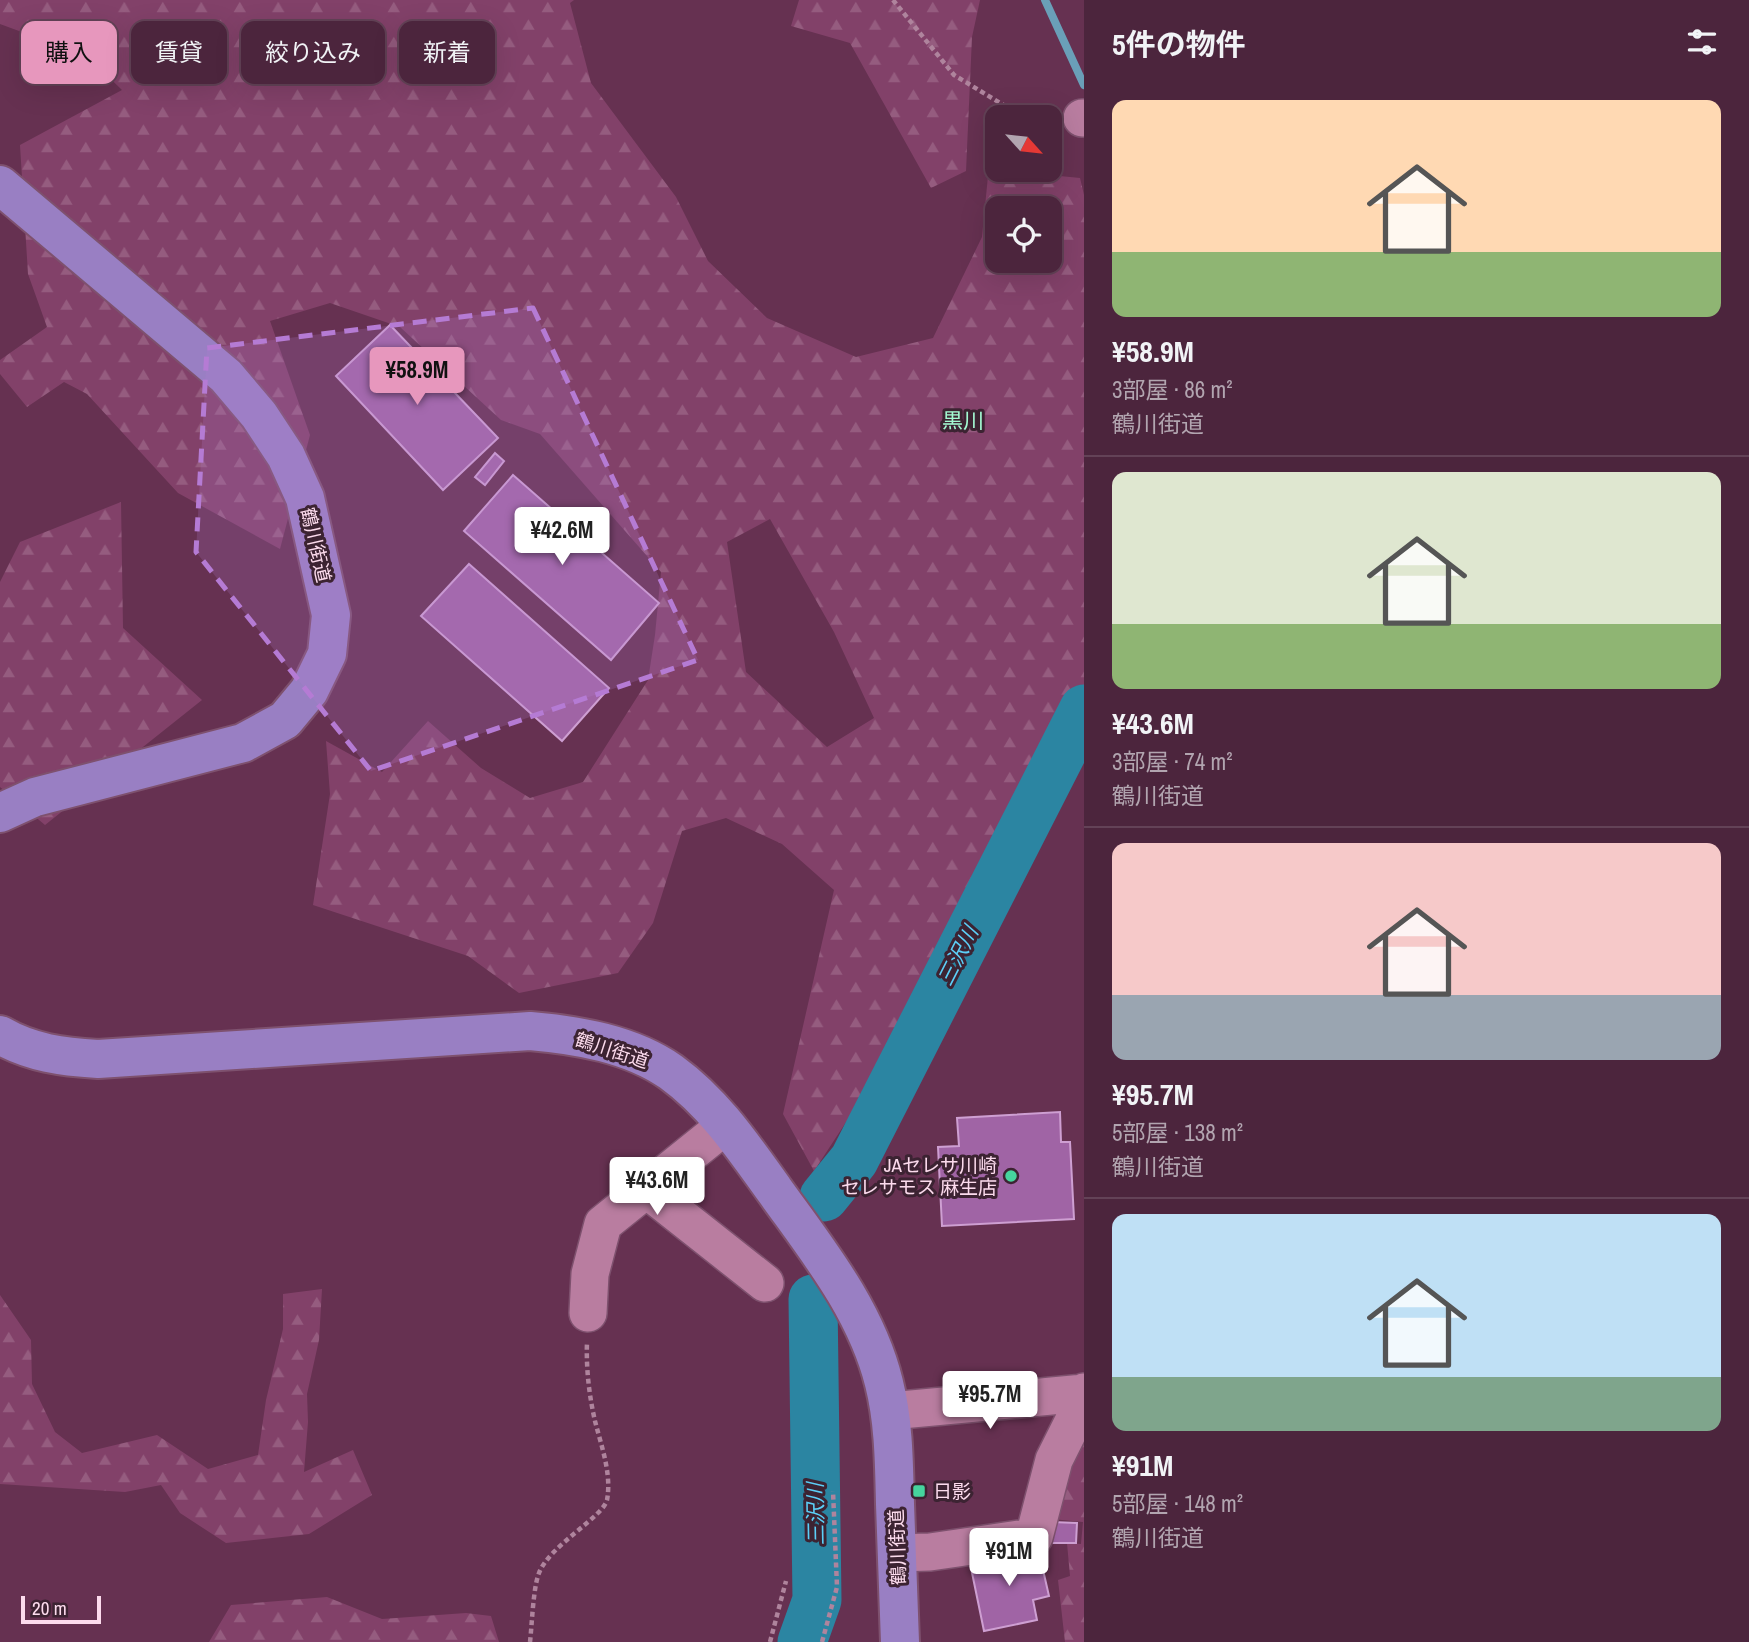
<!DOCTYPE html>
<html lang="ja">
<meta charset="utf-8">
<style>
body{margin:0;font-family:"Archivo Narrow","Noto Sans JP",sans-serif;background:#563148;color:#f1f3f6;height:100vh;display:flex;flex-direction:column;font-size:26px;white-space:nowrap}
*{box-sizing:border-box;margin:0}
p{font-size:23px;color:#b2a5b0}
.icon{flex:none;width:38px;height:38px;fill:none;stroke:currentColor;stroke-width:2;stroke-linecap:round;stroke-linejoin:round}
.map{position:relative;flex:1;overflow:hidden}
.details{display:flex;flex-direction:column;background:#4c253d;width:665px}
.details>*{flex:none}
.guide{position:absolute;left:21px;top:21px;width:665px;height:63px;display:flex;gap:14px}
.needle{width:46px;rotate:117deg}
.buttons{position:absolute;left:985px;top:105px;display:grid;gap:14px}
.buttons a{display:grid;place-items:center;width:77px;height:77px;border-radius:14px;background:#4c253d;box-shadow:0 7px 28px #0002,0 0 0 2px #634257;font-size:35px}
.scale{position:absolute;left:21px;bottom:18px;width:80px;box-sizing:border-box;padding-left:7px;border:4px solid #fcdbed;border-top:0;font-size:19px;line-height:24px;white-space:nowrap;color:#fcdbed;-webkit-text-stroke:5px #3c2332;paint-order:stroke}
.price{position:absolute;translate:-50% -60px;padding:0 16px;border-radius:7px;background:#fff;color:#222;font-size:23px;line-height:46px;filter:drop-shadow(0 2px 4px #0008)}
.price::after{content:'';position:absolute;left:50%;top:42px;width:21px;height:16px;margin-left:-10px;background:inherit;clip-path:polygon(0 0,100% 0,50% 100%)}
.price.selected{background:#e797bd;color:#111}
ul{padding:0;list-style:none}
li{display:grid;align-content:center;gap:14px;height:371px;padding:0 28px}
li+li{border-top:2px solid #634257}
li span{display:grid;place-items:center;height:217px;border-radius:14px;color:#555}
li>.icon{margin-inline-start:auto}
span .icon{width:126px;height:126px;fill:#fffc;stroke-width:1}
li b{font-size:30px}
h2{display:flex;justify-content:space-between;align-items:center;height:84px;padding:0 28px;font-size:30px}
.pill{padding:0 24px;border-radius:14px;background:#4c253d;box-shadow:0 7px 28px #0002,0 0 0 2px #634257;font-size:24px;line-height:63px}
.pill.selected{background:#e797bd;color:#111}
main{display:flex;flex:1;min-height:0}
.map>svg:first-child{display:block}
.forest{fill:url(#forest-firs);fill-rule:evenodd}
.lines{fill:none;stroke-linecap:round;stroke-linejoin:round}
.stream{stroke:#6a9fb8;stroke-width:8}
.river{stroke:#2b85a2;stroke-width:49}
.building{fill:#a064a5;stroke:#ce9fd2;stroke-width:2}
.minor-casing{stroke:#7e516e;stroke-width:40}
.major-casing{stroke:#7e516e;stroke-width:42}
.path{stroke:#af849d;stroke-width:4.5;stroke-dasharray:5 3.5;stroke-linecap:butt}
.minor{stroke:#b97da0;stroke-width:37}
.major{stroke:#997fc3;stroke-width:38}
.marked{fill:#b57bd4;fill-opacity:0.2;stroke:#b57bd4;stroke-width:5;stroke-dasharray:14 9;stroke-linejoin:round}
.poi-dot{fill:#46d49e;stroke:#3c2332;stroke-width:2.5}
.labels{text-anchor:middle;stroke-width:6;stroke-linejoin:round;paint-order:stroke}
.street-label{font-size:19px;fill:#fcdbed;stroke:#3c2332}
.poi-label{font-size:19px;fill:#fcdbed;stroke:#3c2332;text-anchor:end}
.neighbourhood-label{font-size:21px;fill:#a4fad3;stroke:#3c2332}
.water-label{font-size:21px;font-style:italic;fill:#5ccff7;stroke:#3c2332}
</style>
<main>
<div class="map">
<svg width="1084" height="1642" viewBox="0 0 1084 1642">
<defs>
<pattern id="forest-firs" width="22" height="20" patternUnits="userSpaceOnUse" patternTransform="scale(1.75)"><rect width="22" height="20" fill="#824169"/><path d="M5 1l3.5 6h-7zM16 11l3.5 6h-7z" fill="#955c7f"/></pattern>
</defs>
<rect width="100%" height="100%" fill="#663151"/>
<!-- forest -->
<path class="forest" d="M 0,0 L 574,0 L 570,3 L 591,83 L 676,197 L 708,261 L 767,318 L 856,357 L 933,338 L 982,237 L 989,166 L 997,168 L 998,170 L 1080,178 L 1084,195 L 1084,733 L 1072,777 L 814,1171 L 783,1114 L 834,890 L 782,844 L 726,818 L 682,831 L 653,923 L 618,973 L 519,993 L 468,956 L 313,905 L 330,794 L 326,741 L 382,772 L 428,721 L 481,768 L 530,798 L 583,782 L 648,680 L 655,635 L 661,572 L 540,434 L 501,420 L 400,327 L 330,303 L 270,321 L 310,435 L 280,549 L 178,493 L 87,394 L 64,382 L 27,407 L 0,374 L 0,360 L 47,327 L 28,274 L 20,145 L 122,90 L 87,56 L 0,24 ZM 998,208 L 1050,208 L 1050,261 L 998,261 ZM 770,519 L 834,632 L 874,718 L 827,747 L 746,672 L 727,542 Z
M 799,0 L 980,0 L 972,37 L 966,171 L 931,188 L 850,43 L 791,26 Z
M 121,502 L 123,628 L 202,700 L 45,825 L 0,787 L 0,582 L 20,542 Z
M 322,1289 L 319,1340 L 307,1394 L 308,1422 L 304,1472 L 353,1450 L 372,1495 L 309,1534 L 226,1543 L 180,1513 L 161,1485 L 125,1492 L 0,1484 L 0,1295 L 31,1340 L 32,1384 L 55,1432 L 82,1453 L 157,1435 L 208,1469 L 258,1455 L 266,1400 L 283,1329 L 283,1294 Z
M 1084,1440 L 1084,1642 L 1065,1642 L 1058,1580 L 1070,1576 L 1067,1543 L 1081,1544 L 1083,1522 L 1052,1519 L 1067,1459 Z
M 327,1597 L 382,1619 L 466,1613 L 491,1616 L 499,1642 L 209,1642 L 231,1605 Z"/>
<g class="lines">
<!-- stream -->
<path class="stream" d="M 1045,0 L 1084,85"/>
<!-- river -->
<path class="river" d="M 824,1197 L 854,1160 L 1084,709
M 802,1642 L 817,1600 L 813,1299"/>
</g>
<!-- building -->
<path class="building" d="M 390,325 L 498,438 L 443,490 L 336,376 Z
M 495,453 L 504,461 L 485,485 L 475,477 Z
M 513,475 L 659,603 L 611,660 L 464,531 Z
M 469,564 L 609,688 L 562,741 L 421,616 Z
M 1060,1112 L 1061,1142 L 1070,1142 L 1074,1219 L 942,1226 L 938,1147 L 959,1146 L 957,1118 Z
M 1052,1522 L 1077,1523 L 1076,1543 L 1051,1543 Z
M 1038,1548 L 1049,1596 L 1033,1600 L 1037,1620 L 984,1631 L 970,1563 Z"/>
<g class="lines">
<defs>
<path id="minor" d="M 1082,118 L 1084,118
M 646,1189 L 765,1283
M 588,1313 L 590,1274 L 603,1224 L 726,1125
M 890,1411 L 1084,1393
M 897,1553 L 930,1552 L 1034,1537 L 1054,1460 L 1076,1416 L 1084,1392"/>
<path id="major" d="M 0,185 L 226,376 L 259,415 L 286,456 L 305,498 L 331,615 L 327,654 L 309,691 L 285,720 L 243,743 L 35,797 L 0,813
M 0,1035 C 31,1053 63,1057 98,1059 L 530,1031 C 578,1035 631,1044 671,1072 C 715,1104 744,1148 775,1191 C 818,1251 866,1310 884,1383 C 894,1423 894,1464 895,1504 C 897,1550 898,1596 900,1642"/>
</defs>
<!-- minor casing -->
<use href="#minor" class="minor-casing"/>
<!-- major casing -->
<use href="#major" class="major-casing"/>
<!-- path -->
<path class="path" d="M 893,0 L 954,75 L 1005,106 L 1054,114
M 530,1642 C 532,1625 533,1588 539,1573 C 550,1545 603,1517 607,1500 C 612,1474 601,1445 595,1421 C 589,1395 586,1368 587,1342
M 770,1642 L 786,1581
M 822,1642 L 837,1587 L 833,1491"/>
<!-- minor -->
<use href="#minor" class="minor"/>
<!-- major -->
<use href="#major" class="major"/>
</g>
<!-- marked area -->
<path class="marked" d="M 533,308 L 698,660 L 371,771 L 196,552 L 207,348 Z"/>
<!-- markers -->
<g class="poi-dot">
<circle cx="1011" cy="1176" r="7"/>
<rect x="912" y="1484" width="14" height="14" rx="3.5"/>
</g>
<g class="labels">
<!-- street labels -->
<g class="street-label">
<text transform="translate(316 545) rotate(77)" y="7">鶴川街道</text>
<text transform="translate(612 1050) rotate(18)" y="7">鶴川街道</text>
<text transform="translate(897 1547) rotate(-92)" y="7">鶴川街道</text>
</g>
<!-- poi labels -->
<g class="poi-label">
<text x="997" y="1172">JAセレサ川崎<tspan x="997" dy="22">セレサモス 麻生店</tspan></text>
<text x="933" y="1498" text-anchor="start">日影</text>
</g>
<!-- neighbourhood labels -->
<g class="neighbourhood-label">
<text x="963" y="428">黒川</text>
</g>
<!-- water labels -->
<g class="water-label">
<text transform="translate(958 956) rotate(-63)" y="7">三沢川</text>
<text transform="translate(816 1514) rotate(-91)" y="7">三沢川</text>
</g>
</g>
</svg>
<div class="buttons">
<a><svg class="needle" viewBox="-14 -14 28 28"><path d="M0-13l5 13h-10z" fill="#e53935"/><path d="M0 13l5-13h-10z" fill="#b2a5b0"/></svg></a>
<a><svg class="icon" aria-label="locate" viewBox="0 0 24 24"><circle cx="12" cy="12" r="6"/><path d="M12 2v4M12 18v4M2 12h4M18 12h4"/></svg></a>
</div>
<div class="scale">20 m</div>
<b class="price selected" style="left:417px;top:407px">¥58.9M</b>
<b class="price" style="left:562px;top:567px">¥42.6M</b>
<b class="price" style="left:657px;top:1217px">¥43.6M</b>
<b class="price" style="left:990px;top:1431px">¥95.7M</b>
<b class="price" style="left:1009px;top:1588px">¥91M</b>
<div class="guide">
<a class="pill selected">購入</a>
<a class="pill">賃貸</a>
<a class="pill">絞り込み</a>
<a class="pill">新着</a>
</div>
</div>
<section class="details">
<h2>5件の物件<svg class="icon" aria-label="filters" viewBox="0 0 24 24"><path d="M4 7h16M4 17h16"/><circle cx="9" cy="7" r="2"/><circle cx="15" cy="17" r="2"/></svg></h2>
<ul>
<li><span style="background:linear-gradient(#ffd9b3 70%,#8fb573 0)"><svg class="icon" aria-label="home" viewBox="0 0 24 24"><path d="M3 11l9-7 9 7M6 9v11h12V9"/></svg></span><div><b>¥58.9M</b><p>3部屋 · 86 m²</p><p>鶴川街道</p></div></li>
<li><span style="background:linear-gradient(#dfe7d0 70%,#8fb573 0)"><svg class="icon" aria-label="home" viewBox="0 0 24 24"><path d="M3 11l9-7 9 7M6 9v11h12V9"/></svg></span><div><b>¥43.6M</b><p>3部屋 · 74 m²</p><p>鶴川街道</p></div></li>
<li><span style="background:linear-gradient(#f6c9c9 70%,#9aa5b1 0)"><svg class="icon" aria-label="home" viewBox="0 0 24 24"><path d="M3 11l9-7 9 7M6 9v11h12V9"/></svg></span><div><b>¥95.7M</b><p>5部屋 · 138 m²</p><p>鶴川街道</p></div></li>
<li><span style="background:linear-gradient(#bfe0f5 75%,#7fa58c 0)"><svg class="icon" aria-label="home" viewBox="0 0 24 24"><path d="M3 11l9-7 9 7M6 9v11h12V9"/></svg></span><div><b>¥91M</b><p>5部屋 · 148 m²</p><p>鶴川街道</p></div></li>
</ul>
</section>
</main>
